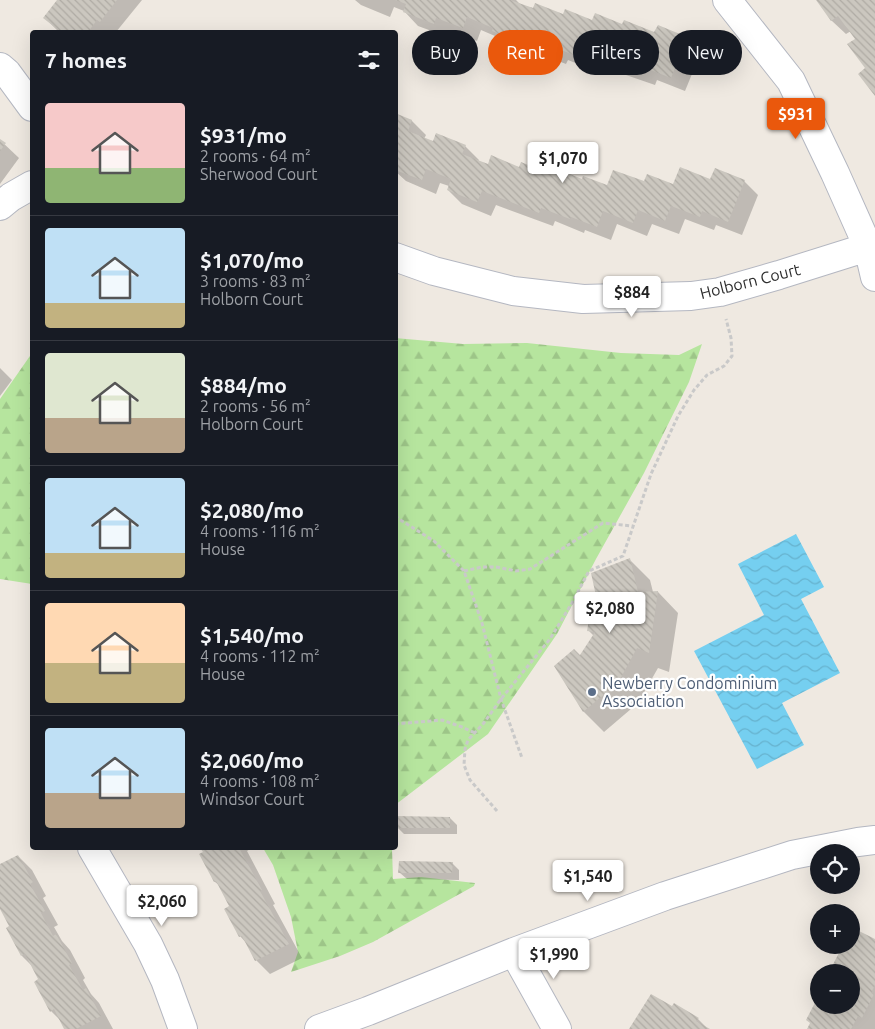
<!DOCTYPE html>
<meta charset="utf-8">
<style>
body{margin:0;font-family:Ubuntu,sans-serif;background:#20242c;color:#f1f3f6;height:100vh;display:flex;flex-direction:column;font-size:19px;white-space:nowrap}
*{box-sizing:border-box;margin:0}
p{font-size:16px;color:#9ea1a6}
.icon{flex:none;width:28px;height:28px;fill:none;stroke:currentColor;stroke-width:2;stroke-linecap:round;stroke-linejoin:round}
.map{position:relative;flex:1;overflow:hidden}
.side{position:absolute;left:30px;top:30px;width:368px;height:820px;display:flex;flex-direction:column;background:#171b24;border-radius:5px;box-shadow:0 5px 20px #0002}
.side>*{flex:none}
.hud{position:absolute;left:412px;top:30px;width:388px;height:45px;display:flex;gap:10px}
.buttons{position:absolute;left:810px;top:844px;display:grid;gap:10px}
.buttons a{display:grid;place-items:center;width:50px;height:50px;border-radius:50%;background:#171b24;box-shadow:0 5px 20px #0002;font-size:25px}
.price{position:absolute;translate:-50% -42px;padding:0 11px;border-radius:5px;background:#fff;color:#222;font-size:16px;line-height:32px;filter:drop-shadow(0 1px 2px #0008)}
.price::after{content:'';position:absolute;left:50%;top:30px;width:15px;height:11px;margin-left:-8px;background:inherit;clip-path:polygon(0 0,100% 0,50% 100%)}
.price.on{background:#ea580c;color:#fff}
ul{padding:0;list-style:none}
li{display:flex;align-items:center;gap:15px;height:125px;padding:0 15px}
li+li{border-top:1px solid #363941}
li span{display:grid;place-items:center;flex:none;width:140px;height:100px;border-radius:5px;color:#555}
li>.icon{margin-inline-start:auto}
span .icon{width:60px;height:60px;fill:#fffc;stroke-width:1}
li b{font-size:21px}
h2{display:flex;justify-content:space-between;align-items:center;height:60px;padding:0 15px;font-size:21px}
.chip{padding:0 18px;border-radius:22px;background:#171b24;box-shadow:0 5px 20px #0002;font-size:18px;line-height:45px}
.chip.on{background:#ea580c;color:#fff}
.map>svg:first-child{display:block}
.forest{fill:url(#forest-firs)}
.water{fill:url(#water-waves)}
.shadow{fill:#0003}
.building{fill:url(#building-back-hatch)}
.lines{fill:none;stroke-linecap:round;stroke-linejoin:round}
.street-casing{stroke:#b4b7c1;stroke-width:30}
.path{stroke:#c9c9c9;stroke-width:3;stroke-dasharray:4 2.5;stroke-linecap:butt}
.street{stroke:#fff;stroke-width:28}
.service-dot{fill:#5c6f8a;stroke:#fff;stroke-width:2}
.labels{text-anchor:middle;stroke-width:4.5;stroke-linejoin:round;paint-order:stroke}
.street-label{font-size:16px;fill:#2e2e2e;stroke:#fff}
.service-label{font-size:16px;fill:#4e5e75;stroke:#fff;text-anchor:start}
</style>
<div class="map">
<svg width="875" height="1029" viewBox="0 0 875 1029">
<defs>
<pattern id="forest-firs" width="22" height="20" patternUnits="userSpaceOnUse" patternTransform="scale(1.25)"><rect width="22" height="20" fill="#b6e59e"/><path d="M5 1l3.5 6h-7zM16 11l3.5 6h-7z" fill="#9dc588"/></pattern>
<pattern id="water-waves" width="16" height="10" patternUnits="userSpaceOnUse" patternTransform="scale(1.25)"><rect width="16" height="10" fill="#75cff0"/><path d="M0 5q4-4 8 0t8 0" fill="none" stroke="#66b2ce"/></pattern>
<pattern id="building-back-hatch" width="6" height="6" patternUnits="userSpaceOnUse" patternTransform="scale(1.25)"><rect width="6" height="6" fill="#cbc7bf"/><path d="M-1 5l2 2M0 0l6 6M5-1l2 2" fill="none" stroke="#afaba4"/></pattern>
</defs>
<rect width="100%" height="100%" fill="#efe9e1"/>
<!-- forest -->
<path class="forest" d="M 395,338 L 463,344 L 527,343 L 621,353 L 679,355 L 702,344 L 689,382 L 644,473 L 596,559 L 557,634 L 488,734 L 395,805 Z
M 32,353 L 32,584 L 0,579 L 0,399 Z
M 263,848 L 392,848 L 393,879 L 421,877 L 475,883 L 474,886 L 373,942 L 340,956 L 291,972 L 298,952 L 291,917 L 273,865 Z"/>
<!-- water -->
<path class="water" d="M 796,534 L 824,587 L 801,599 L 840,673 L 782,703 L 804,745 L 757,769 L 694,651 L 764,615 L 738,564 Z"/>
<!-- shadow -->
<path class="shadow" d="M 59,0 L 142,0 L 116,32 L 59,32 L 45,18 Z
M 355,0 L 516,0 L 521,5 L 564,16 L 623,26 L 655,34 L 687,38 L 701,52 L 685,91 L 657,80 L 655,85 L 597,65 L 595,71 L 568,60 L 566,64 L 540,54 L 539,57 L 508,44 L 502,39 L 481,30 L 477,41 L 450,31 L 448,37 L 418,26 L 404,11 L 394,7 L 390,17 L 361,5 Z
M 817,0 L 875,0 L 875,94 L 857,39 L 851,31 L 846,34 L 832,21 Z
M 395,114 L 412,121 L 426,135 L 424,139 L 433,142 L 465,146 L 479,160 L 478,162 L 488,166 L 520,169 L 608,187 L 644,183 L 674,186 L 711,180 L 744,181 L 758,195 L 742,235 L 716,225 L 714,230 L 685,219 L 679,234 L 652,224 L 647,236 L 617,224 L 611,240 L 585,230 L 584,233 L 555,221 L 553,226 L 496,205 L 491,216 L 462,204 L 448,190 L 449,186 L 440,183 L 436,194 L 406,181 L 395,171 Z
M 0,140 L 19,158 L 0,184 Z
M 0,368 L 12,380 L 0,396 Z
M 629,559 L 650,580 L 653,592 L 658,592 L 678,613 L 669,672 L 658,668 L 638,703 L 604,732 L 584,712 L 556,666 L 580,657 L 594,636 L 589,631 L 598,597 Z
M 450,818 L 457,825 L 457,834 L 404,834 L 397,827 Z
M 202,848 L 249,848 L 250,849 L 247,851 L 275,904 L 273,905 L 302,958 L 270,974 L 256,960 L 248,945 L 240,936 L 230,907 L 220,886 L 215,882 Z
M 18,856 L 32,870 L 46,896 L 43,898 L 58,925 L 54,927 L 62,941 L 70,950 L 85,978 L 83,980 L 91,994 L 99,1003 L 113,1029 L 66,1029 L 62,1022 L 51,1011 L 40,980 L 33,967 L 22,956 L 11,926 L 0,906 L 0,866 Z
M 452,863 L 459,870 L 459,880 L 407,879 L 400,873 Z
M 875,940 L 875,1029 L 808,1029 L 819,1005 L 851,1005 L 851,972 L 830,972 L 841,950 L 845,952 L 848,945 Z
M 672,1008 L 698,1019 L 708,1029 L 630,1029 Z"/>
<!-- building -->
<path class="building" d="M 57,0 L 117,0 L 100,22 L 97,20 L 88,32 L 61,32 L 43,18 Z
M 395,0 L 510,0 L 533,8 L 535,3 L 563,14 L 565,9 L 592,20 L 595,13 L 622,24 L 624,20 L 654,32 L 658,25 L 687,37 L 671,78 L 643,67 L 641,72 L 583,51 L 581,58 L 554,47 L 552,51 L 526,41 L 525,44 L 492,31 L 493,28 L 467,17 L 463,28 L 436,18 L 434,24 L 403,12 L 406,4 Z
M 816,0 L 875,0 L 875,96 L 858,74 L 865,68 L 847,44 L 855,39 L 838,16 L 831,21 Z
M 395,113 L 412,120 L 408,131 L 433,141 L 436,133 L 466,145 L 462,154 L 488,164 L 491,155 L 519,167 L 521,162 L 550,174 L 553,167 L 582,179 L 583,176 L 607,185 L 613,170 L 644,181 L 647,174 L 673,184 L 680,167 L 710,179 L 715,168 L 745,180 L 728,222 L 702,211 L 700,217 L 671,206 L 665,221 L 638,210 L 633,223 L 603,211 L 597,227 L 571,217 L 570,219 L 541,208 L 539,213 L 482,191 L 477,202 L 447,190 L 451,179 L 426,169 L 422,180 L 395,170 Z
M 0,139 L 6,143 L 0,151 Z
M 630,558 L 638,592 L 658,591 L 649,653 L 637,648 L 618,683 L 583,712 L 554,666 L 574,649 L 580,655 L 595,632 L 587,631 L 593,596 L 596,596 L 591,573 Z
M 396,816 L 450,817 L 450,828 L 396,828 Z
M 200,848 L 239,848 L 262,890 L 260,891 L 289,944 L 255,961 L 242,936 L 239,937 L 224,909 L 229,906 L 216,881 L 214,882 L 199,854 L 203,852 Z
M 18,855 L 33,882 L 30,884 L 45,911 L 41,913 L 53,936 L 56,934 L 72,963 L 69,965 L 83,990 L 86,988 L 101,1016 L 76,1029 L 64,1029 L 54,1009 L 50,1012 L 34,982 L 38,979 L 25,954 L 21,956 L 6,928 L 9,926 L 0,909 L 0,864 Z
M 399,861 L 453,862 L 452,873 L 398,873 Z
M 855,929 L 875,939 L 875,985 L 871,993 L 874,994 L 862,1018 L 858,1016 L 851,1029 L 807,1029 L 810,1023 L 806,1020 L 819,995 L 819,1005 L 851,1005 L 851,972 L 829,972 L 841,949 L 844,950 L 847,945 L 851,945 L 851,936 Z
M 651,994 L 672,1006 L 674,1003 L 699,1018 L 696,1021 L 710,1029 L 629,1029 Z"/>
<g class="lines">
<defs>
<path id="street" d="M 727,0 L 791,81 L 835,173 L 868,247 L 875,277
M 0,67 L 7,73 L 32,107
M 0,206 L 11,197 L 32,185
M 395,257 L 434,271 L 513,291 L 583,299 L 691,296 L 720,292 L 779,275 L 868,247
M 92,848 L 148,944 L 165,980 L 183,1029
M 514,952 L 557,1029
M 319,1029 L 368,1011 L 514,952 L 665,896 L 792,855 L 858,842 L 875,840"/>
</defs>
<!-- street casing -->
<use href="#street" class="street-casing"/>
<!-- path -->
<path class="path" d="M 395,516 L 402,521 L 434,541 L 464,571 L 482,623 L 501,699 L 522,758
M 464,571 L 482,567 L 496,567 L 516,571 L 530,569 L 603,523 L 632,526
M 395,724 L 442,720 L 462,727 L 475,733
M 497,811 L 470,780 L 464,765 L 465,749 L 468,740 L 483,724 L 501,699 L 550,639 L 572,603 L 589,571 L 623,556 L 651,474 L 678,416 L 694,390 L 707,375 L 724,366 L 732,356 L 731,338 L 726,319"/>
<!-- street -->
<use href="#street" class="street"/>
</g>
<!-- markers -->
<circle class="service-dot" cx="592" cy="692" r="5"/>
<g class="labels">
<!-- street labels -->
<g class="street-label">
<text transform="translate(750 281) rotate(-14)" y="6">Holborn Court</text>
</g>
<!-- service labels -->
<g class="service-label">
<text x="602" y="689">Newberry Condominium<tspan x="602" dy="18">Association</tspan></text>
</g>
</g>
</svg>
<div class="buttons">
<a><svg class="icon" aria-label="locate" viewBox="0 0 24 24"><circle cx="12" cy="12" r="6"/><path d="M12 2v4M12 18v4M2 12h4M18 12h4"/></svg></a>
<a>+</a>
<a>−</a>
</div>
<b class="price on" style="left:796px;top:140px">$931</b>
<b class="price" style="left:563px;top:184px">$1,070</b>
<b class="price" style="left:632px;top:318px">$884</b>
<b class="price" style="left:610px;top:634px">$2,080</b>
<b class="price" style="left:588px;top:902px">$1,540</b>
<b class="price" style="left:162px;top:927px">$2,060</b>
<b class="price" style="left:554px;top:980px">$1,990</b>
<div class="hud">
<a class="chip">Buy</a>
<a class="chip on">Rent</a>
<a class="chip">Filters</a>
<a class="chip">New</a>
</div>
<section class="side">
<h2>7 homes<svg class="icon" aria-label="filters" viewBox="0 0 24 24"><path d="M4 7h16M4 17h16"/><circle cx="9" cy="7" r="2"/><circle cx="15" cy="17" r="2"/></svg></h2>
<ul>
<li><span style="background:linear-gradient(#f6c9c9 65%,#8fb573 0)"><svg class="icon" aria-label="home" viewBox="0 0 24 24"><path d="M3 11l9-7 9 7M6 9v11h12V9"/></svg></span><div><b>$931/mo</b><p>2 rooms · 64 m²</p><p>Sherwood Court</p></div></li>
<li><span style="background:linear-gradient(#bfe0f5 75%,#c2b280 0)"><svg class="icon" aria-label="home" viewBox="0 0 24 24"><path d="M3 11l9-7 9 7M6 9v11h12V9"/></svg></span><div><b>$1,070/mo</b><p>3 rooms · 83 m²</p><p>Holborn Court</p></div></li>
<li><span style="background:linear-gradient(#dfe7d0 65%,#b9a48a 0)"><svg class="icon" aria-label="home" viewBox="0 0 24 24"><path d="M3 11l9-7 9 7M6 9v11h12V9"/></svg></span><div><b>$884/mo</b><p>2 rooms · 56 m²</p><p>Holborn Court</p></div></li>
<li><span style="background:linear-gradient(#bfe0f5 75%,#c2b280 0)"><svg class="icon" aria-label="home" viewBox="0 0 24 24"><path d="M3 11l9-7 9 7M6 9v11h12V9"/></svg></span><div><b>$2,080/mo</b><p>4 rooms · 116 m²</p><p>House</p></div></li>
<li><span style="background:linear-gradient(#ffd9b3 60%,#c2b280 0)"><svg class="icon" aria-label="home" viewBox="0 0 24 24"><path d="M3 11l9-7 9 7M6 9v11h12V9"/></svg></span><div><b>$1,540/mo</b><p>4 rooms · 112 m²</p><p>House</p></div></li>
<li><span style="background:linear-gradient(#bfe0f5 65%,#b9a48a 0)"><svg class="icon" aria-label="home" viewBox="0 0 24 24"><path d="M3 11l9-7 9 7M6 9v11h12V9"/></svg></span><div><b>$2,060/mo</b><p>4 rooms · 108 m²</p><p>Windsor Court</p></div></li>
</ul>
</section>
</div>
